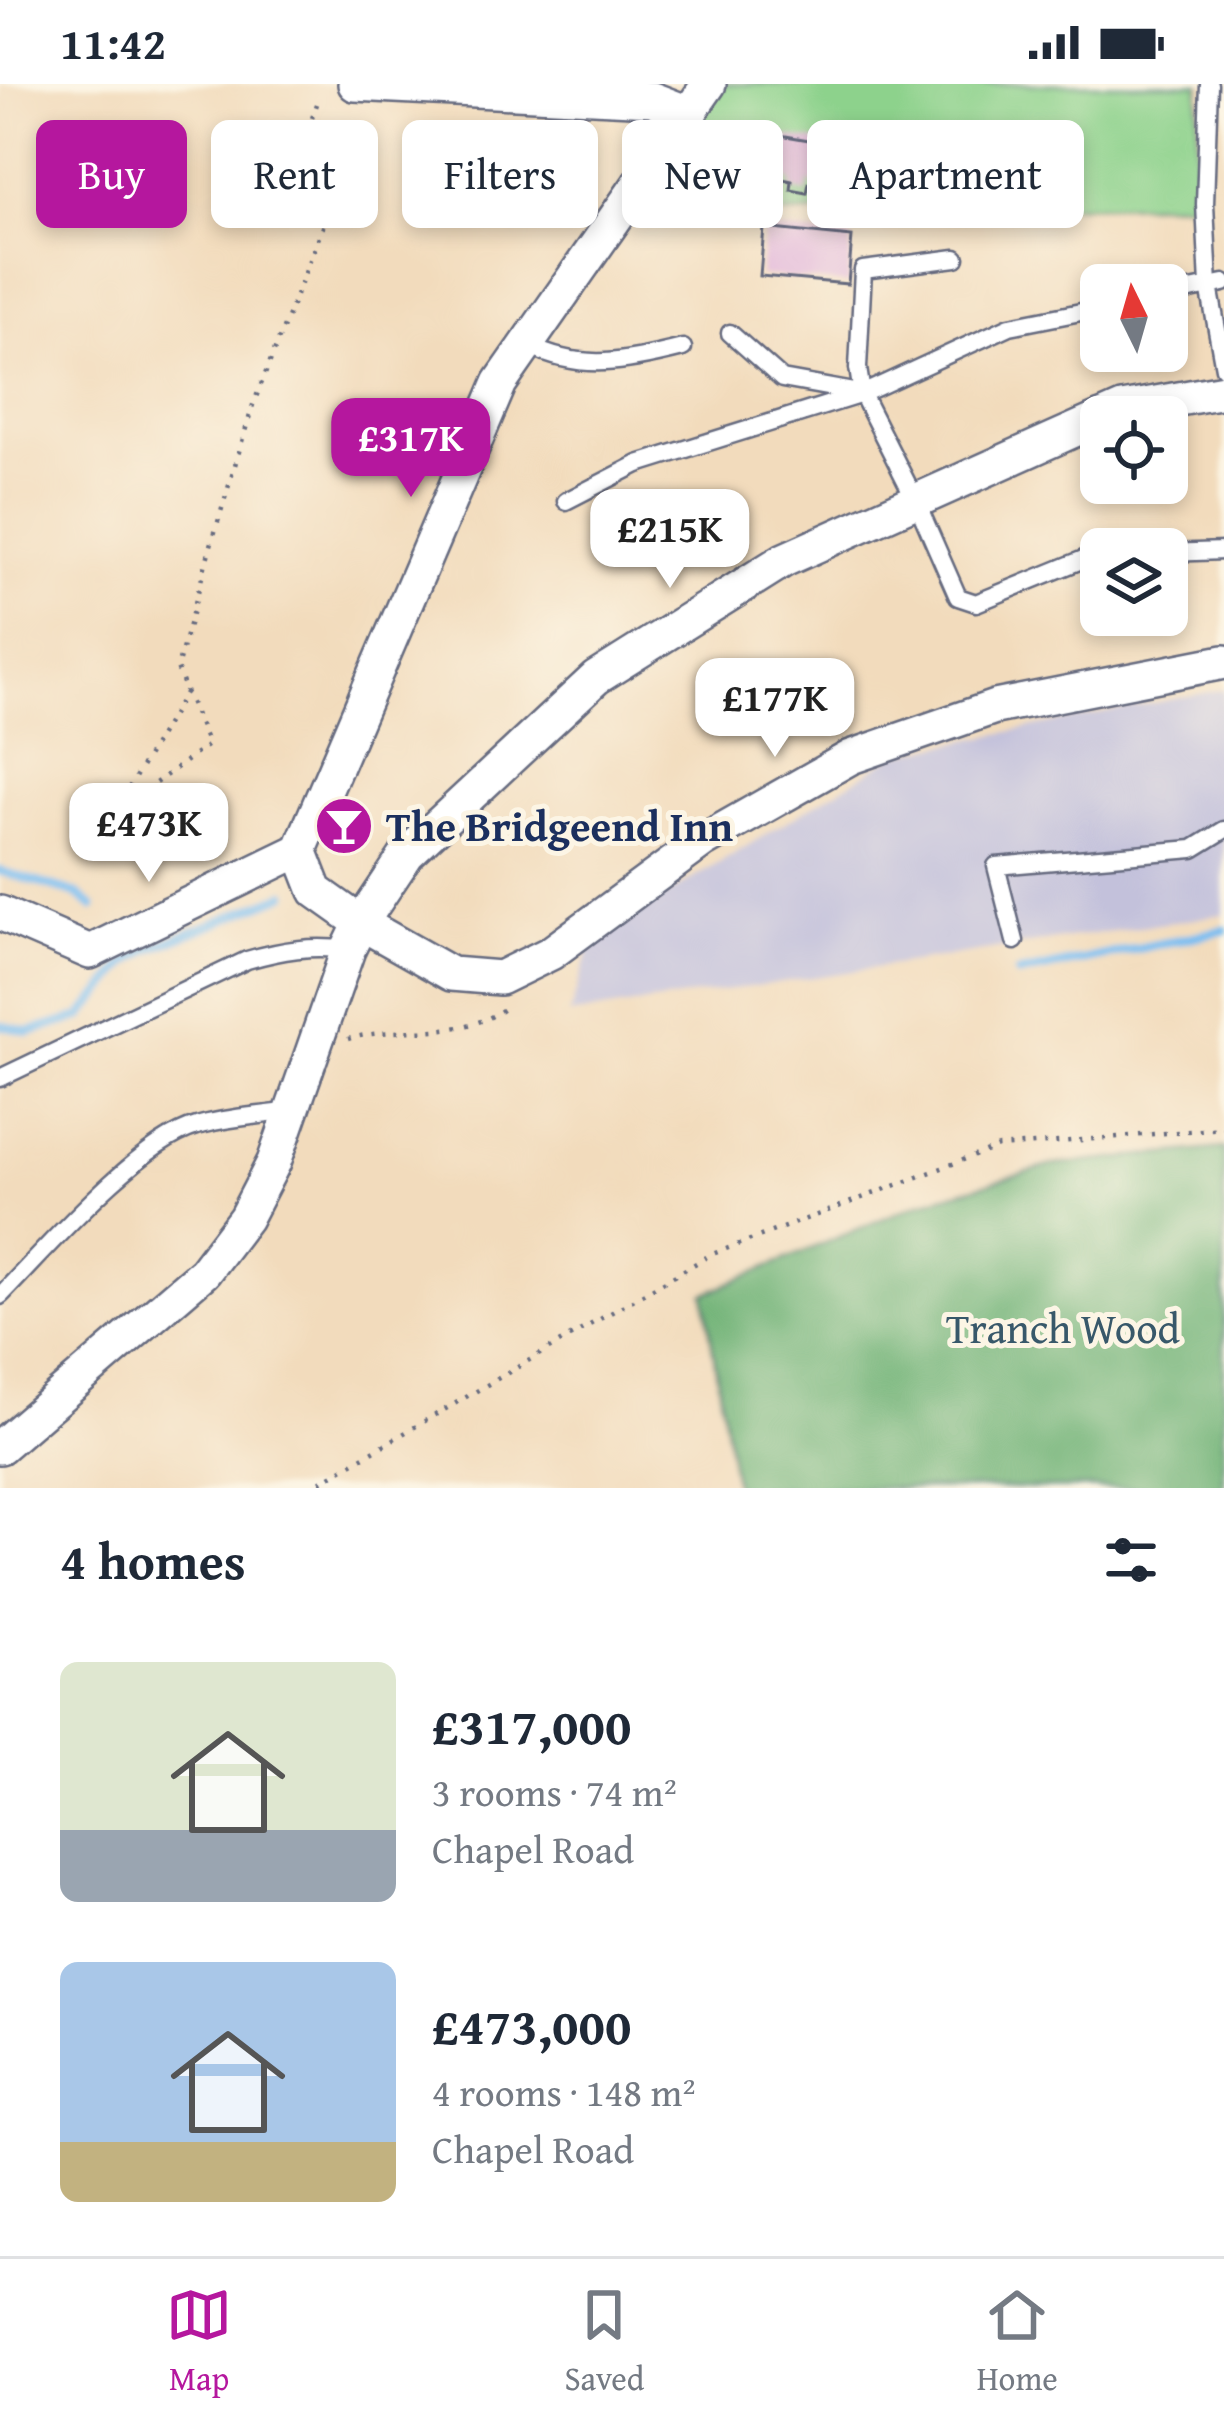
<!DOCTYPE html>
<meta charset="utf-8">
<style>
body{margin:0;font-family:"Gentium Book Plus",serif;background:#f6f6f7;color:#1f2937;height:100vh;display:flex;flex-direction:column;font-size:45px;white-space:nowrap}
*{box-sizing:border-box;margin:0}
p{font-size:39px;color:#747a83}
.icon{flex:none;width:66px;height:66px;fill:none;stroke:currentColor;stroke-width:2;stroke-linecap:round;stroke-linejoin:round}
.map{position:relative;height:1404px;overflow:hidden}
.sheet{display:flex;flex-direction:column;background:#fff;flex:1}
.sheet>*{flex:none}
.banner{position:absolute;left:36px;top:36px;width:1152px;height:108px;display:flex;gap:24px}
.needle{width:78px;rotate:355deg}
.tools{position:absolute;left:1080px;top:180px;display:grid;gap:24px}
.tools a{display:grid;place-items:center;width:108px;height:108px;border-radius:18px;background:#fff;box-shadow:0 6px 18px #0003;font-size:60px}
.price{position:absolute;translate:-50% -102px;padding:0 27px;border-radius:24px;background:#fff;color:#222;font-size:39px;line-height:78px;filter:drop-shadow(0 3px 6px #0008)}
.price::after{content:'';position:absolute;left:50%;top:72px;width:36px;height:27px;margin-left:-18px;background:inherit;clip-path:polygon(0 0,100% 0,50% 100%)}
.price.current{background:#b5179e;color:#fff}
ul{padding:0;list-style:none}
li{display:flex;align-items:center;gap:36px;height:300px;padding:0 60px}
li span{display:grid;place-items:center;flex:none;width:336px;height:240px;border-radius:18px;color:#555}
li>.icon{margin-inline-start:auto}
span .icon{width:144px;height:144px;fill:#fffc;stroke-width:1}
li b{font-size:51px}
h2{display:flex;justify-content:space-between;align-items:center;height:144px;padding:0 60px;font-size:51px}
.chip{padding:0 42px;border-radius:18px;background:#fff;box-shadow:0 6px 18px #0003;font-size:42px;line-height:108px}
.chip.current{background:#b5179e;color:#fff}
.status{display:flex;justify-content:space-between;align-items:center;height:84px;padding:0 60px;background:#fff;direction:ltr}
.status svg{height:33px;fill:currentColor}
.dock{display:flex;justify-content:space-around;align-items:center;height:168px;border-top:3px solid #e0e1e3;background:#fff;font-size:33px;color:#747a83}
.dock a{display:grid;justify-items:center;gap:6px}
.dock .current{color:#b5179e}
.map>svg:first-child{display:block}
.industrial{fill:#c3c1db}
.green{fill:#8dd28c;stroke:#548075;stroke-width:3}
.forest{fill:#72b478;stroke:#46726b;stroke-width:3}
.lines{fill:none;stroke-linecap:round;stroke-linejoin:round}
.stream{stroke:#7cbef1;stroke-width:9}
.building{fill:#ddaad8}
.service-casing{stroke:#666b7f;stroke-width:21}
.minor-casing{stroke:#666b7f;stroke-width:38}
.path{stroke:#666b7f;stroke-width:4.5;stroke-dasharray:3 9;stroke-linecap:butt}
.service{stroke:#fff;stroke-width:16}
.minor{stroke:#fff;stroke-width:33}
.labels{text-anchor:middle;stroke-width:10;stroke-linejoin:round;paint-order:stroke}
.poi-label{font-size:42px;font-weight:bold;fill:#1b2f5e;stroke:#fcf5e5;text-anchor:start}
.park-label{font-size:42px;fill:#38586a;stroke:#fcf5e5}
</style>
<div class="status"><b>11:42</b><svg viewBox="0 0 49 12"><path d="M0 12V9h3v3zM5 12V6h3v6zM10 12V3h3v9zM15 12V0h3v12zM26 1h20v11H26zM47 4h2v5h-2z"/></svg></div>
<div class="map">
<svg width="1224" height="1404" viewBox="0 0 1224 1404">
<rect width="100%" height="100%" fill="#fcf5e5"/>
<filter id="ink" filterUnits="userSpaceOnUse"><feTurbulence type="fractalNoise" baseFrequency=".00833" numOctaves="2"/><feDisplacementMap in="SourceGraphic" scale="24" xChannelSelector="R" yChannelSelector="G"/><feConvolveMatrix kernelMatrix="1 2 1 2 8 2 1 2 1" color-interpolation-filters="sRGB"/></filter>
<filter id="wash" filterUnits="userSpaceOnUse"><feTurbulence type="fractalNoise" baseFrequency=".004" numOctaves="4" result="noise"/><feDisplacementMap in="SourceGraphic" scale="48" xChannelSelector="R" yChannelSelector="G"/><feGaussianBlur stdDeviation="2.7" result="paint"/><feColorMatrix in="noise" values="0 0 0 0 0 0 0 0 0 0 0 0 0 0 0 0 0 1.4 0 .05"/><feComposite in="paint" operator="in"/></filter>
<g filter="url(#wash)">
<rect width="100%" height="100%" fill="#f2dbbc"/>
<!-- industrial -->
<path class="industrial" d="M 1224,605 L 1224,830 L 569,931 L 592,857 L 897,670 Z"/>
<!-- green -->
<path class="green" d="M 720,0 L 1199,0 L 1195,119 L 861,126 L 701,135 L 633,132 Z"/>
<!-- forest -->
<path class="forest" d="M 1224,1064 L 1224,1404 L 735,1404 L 704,1210 L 922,1118 L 1053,1081 Z"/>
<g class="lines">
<!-- stream -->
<path class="stream" d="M 0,787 L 77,810 L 93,823
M 1018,890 L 1224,846
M 0,941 L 29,948 L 81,933 L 126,880 L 148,866 L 286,810"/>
</g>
<g id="blocks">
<!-- building -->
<path class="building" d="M 780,51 L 838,61 L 830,103 L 809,99 L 807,109 L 791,106 L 792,97 L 773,93 Z
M 764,144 L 852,153 L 848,200 L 760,192 Z"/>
</g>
</g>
<g filter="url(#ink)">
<use href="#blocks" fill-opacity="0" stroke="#666b7f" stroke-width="3"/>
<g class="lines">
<defs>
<path id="service" d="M 1209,0 L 1205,120 L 1209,202 L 1224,284
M 956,174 L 863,186 L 858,284 L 862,310 L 916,417 L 958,513 L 976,519 L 1101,468
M 1167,211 L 1224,199
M 730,249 L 782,295 L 860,309
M 529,262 C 581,288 628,278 683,264
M 566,417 L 638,380 L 862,310 L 1010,242 L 1101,224
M 1167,469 L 1224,467
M 1015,857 L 996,782 L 1193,765 L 1224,746
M 0,994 L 247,876 C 282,866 311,861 348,866
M 0,1212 C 45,1166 138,1058 197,1042 C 226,1033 260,1032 290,1027"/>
<path id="minor" d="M 355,0 L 652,15 L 691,30
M 709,0 L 500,299 L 300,766 L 316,807 L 361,839 L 451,890 L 500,894 L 551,869 L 703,757 L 851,673 L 995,623 L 1224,578
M 1104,333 L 1122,325 L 1224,307
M 0,829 L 90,868 L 300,766
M 0,1363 L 204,1188 L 245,1134 L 274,1078 L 348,866 L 361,839 L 407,770 L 596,594 L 784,476 L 1101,334"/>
</defs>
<!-- service casing -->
<use href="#service" class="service-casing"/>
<!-- minor casing -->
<use href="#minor" class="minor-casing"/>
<!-- path -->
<path class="path" d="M 186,607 L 208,661 L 114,729 L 186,607 L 177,584 L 209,468 L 253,321 L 330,125 L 321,87 L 303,60 L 317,20
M 348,955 C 399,940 459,957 504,925
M 310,1404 L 710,1171 L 998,1063 L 1224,1044"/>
<!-- service -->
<use href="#service" class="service"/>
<!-- minor -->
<use href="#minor" class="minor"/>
</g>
</g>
<!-- icons -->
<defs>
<symbol id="bar-disc" viewBox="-11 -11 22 22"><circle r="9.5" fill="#b5179e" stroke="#fcf5e5"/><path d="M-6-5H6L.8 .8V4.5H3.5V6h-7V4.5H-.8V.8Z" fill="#fff"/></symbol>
</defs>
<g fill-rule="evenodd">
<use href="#bar-disc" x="311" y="709" width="66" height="66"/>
</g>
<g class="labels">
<!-- poi labels -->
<g class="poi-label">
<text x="386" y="757">The Bridgeend Inn</text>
</g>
<!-- park labels -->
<g class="park-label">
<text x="1063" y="1259">Tranch Wood</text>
</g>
</g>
</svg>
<div class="tools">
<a><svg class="needle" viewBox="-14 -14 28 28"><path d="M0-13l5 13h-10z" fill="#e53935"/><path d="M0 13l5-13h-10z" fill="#747a83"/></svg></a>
<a><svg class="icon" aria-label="locate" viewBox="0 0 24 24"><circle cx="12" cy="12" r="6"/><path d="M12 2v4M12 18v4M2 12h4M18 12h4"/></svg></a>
<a><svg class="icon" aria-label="layers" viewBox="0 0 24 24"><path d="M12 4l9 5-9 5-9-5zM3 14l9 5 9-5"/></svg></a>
</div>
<b class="price current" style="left:411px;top:416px">£317K</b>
<b class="price" style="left:670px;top:507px">£215K</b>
<b class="price" style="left:775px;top:676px">£177K</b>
<b class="price" style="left:149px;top:801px">£473K</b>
<div class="banner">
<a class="chip current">Buy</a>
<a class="chip">Rent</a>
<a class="chip">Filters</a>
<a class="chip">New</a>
<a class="chip">Apartment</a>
</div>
</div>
<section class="sheet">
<h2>4 homes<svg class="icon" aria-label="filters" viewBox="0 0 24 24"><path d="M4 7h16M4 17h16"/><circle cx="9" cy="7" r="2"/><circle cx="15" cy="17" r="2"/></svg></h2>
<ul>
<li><span style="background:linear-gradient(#dfe7d0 70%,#9aa5b1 0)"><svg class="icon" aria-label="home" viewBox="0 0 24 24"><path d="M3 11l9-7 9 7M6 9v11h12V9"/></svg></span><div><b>£317,000</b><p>3 rooms · 74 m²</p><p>Chapel Road</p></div></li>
<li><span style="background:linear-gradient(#a9c7e8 75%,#c2b280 0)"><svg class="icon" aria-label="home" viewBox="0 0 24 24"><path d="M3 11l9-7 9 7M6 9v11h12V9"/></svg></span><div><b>£473,000</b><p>4 rooms · 148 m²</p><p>Chapel Road</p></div></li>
</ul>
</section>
<nav class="dock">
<a class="current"><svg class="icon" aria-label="map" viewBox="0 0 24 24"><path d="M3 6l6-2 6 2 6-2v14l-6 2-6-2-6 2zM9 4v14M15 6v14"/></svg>Map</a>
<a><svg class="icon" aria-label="saved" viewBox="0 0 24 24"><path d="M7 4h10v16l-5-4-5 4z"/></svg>Saved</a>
<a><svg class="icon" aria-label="home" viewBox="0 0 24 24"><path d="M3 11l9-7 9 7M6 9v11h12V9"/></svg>Home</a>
</nav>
